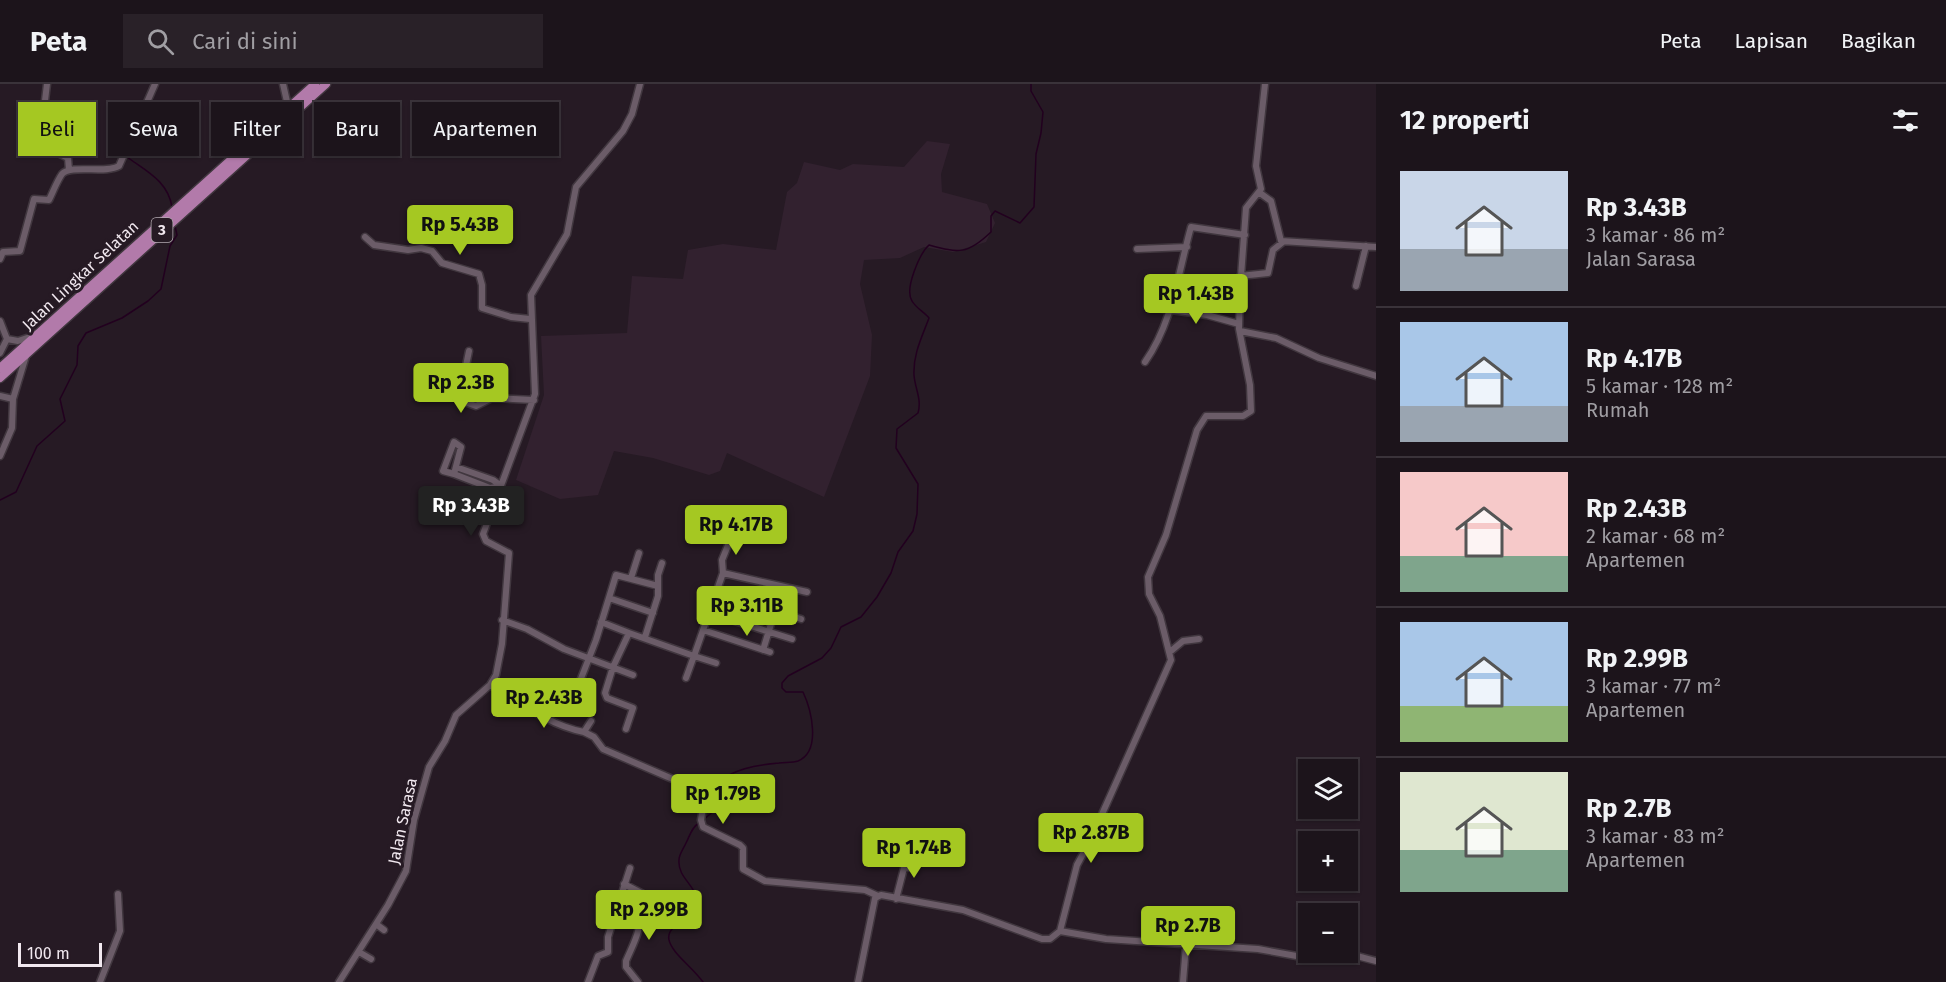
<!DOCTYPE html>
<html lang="id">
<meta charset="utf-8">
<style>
body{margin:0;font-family:"Fira Sans",sans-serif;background:#292128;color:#f1f3f6;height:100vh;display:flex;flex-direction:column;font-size:22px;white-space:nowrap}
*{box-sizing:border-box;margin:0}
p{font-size:20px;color:#a09ea3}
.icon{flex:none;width:33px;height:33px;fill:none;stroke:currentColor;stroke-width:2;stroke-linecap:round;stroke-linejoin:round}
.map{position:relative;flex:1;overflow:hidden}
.panel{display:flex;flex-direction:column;background:#1c141b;width:570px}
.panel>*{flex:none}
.guide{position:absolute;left:18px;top:18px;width:570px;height:54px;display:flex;gap:12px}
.tools{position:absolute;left:1298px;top:675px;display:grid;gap:12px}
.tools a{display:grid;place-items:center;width:60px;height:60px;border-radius:0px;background:#1c141b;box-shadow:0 2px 4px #0004,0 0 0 2px #3a333a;font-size:30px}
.scale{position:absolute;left:18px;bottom:15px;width:84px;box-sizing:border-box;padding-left:6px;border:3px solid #f1e8ef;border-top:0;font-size:16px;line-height:21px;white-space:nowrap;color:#f1e8ef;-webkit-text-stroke:4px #261a24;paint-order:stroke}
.price{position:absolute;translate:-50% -51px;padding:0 14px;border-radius:6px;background:#a5c822;color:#111;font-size:20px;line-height:39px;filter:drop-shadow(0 2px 3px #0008)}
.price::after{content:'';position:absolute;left:50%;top:36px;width:18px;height:14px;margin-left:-9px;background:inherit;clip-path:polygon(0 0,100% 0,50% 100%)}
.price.active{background:#222;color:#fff}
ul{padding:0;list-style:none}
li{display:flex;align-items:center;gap:18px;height:150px;padding:0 24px}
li+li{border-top:2px solid #3a333a}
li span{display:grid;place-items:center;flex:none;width:168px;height:120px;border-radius:0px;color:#555}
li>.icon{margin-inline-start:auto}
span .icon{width:72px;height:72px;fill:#fffc;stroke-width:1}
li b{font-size:26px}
h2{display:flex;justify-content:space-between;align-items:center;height:72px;padding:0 24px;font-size:26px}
.chip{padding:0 21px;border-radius:0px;background:#1c141b;box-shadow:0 2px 4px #0004,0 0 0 2px #3a333a;font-size:21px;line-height:54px}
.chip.active{background:#a5c822;color:#111}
header{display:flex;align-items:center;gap:36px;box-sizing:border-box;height:84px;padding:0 30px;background:#1c141b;border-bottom:2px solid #3a333a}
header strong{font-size:28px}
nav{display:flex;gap:33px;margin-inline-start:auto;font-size:21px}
.search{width:420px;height:54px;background:#292128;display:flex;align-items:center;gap:15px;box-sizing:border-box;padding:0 21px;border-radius:0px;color:#a09ea3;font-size:22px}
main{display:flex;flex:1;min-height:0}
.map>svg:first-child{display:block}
.built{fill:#32212f}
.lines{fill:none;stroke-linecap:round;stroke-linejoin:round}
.stream{stroke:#22001f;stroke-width:1.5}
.minor-casing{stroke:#41373f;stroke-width:9}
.major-casing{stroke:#41373f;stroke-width:11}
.minor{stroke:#6b5c68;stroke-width:6}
.major{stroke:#b27aaa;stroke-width:8}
.labels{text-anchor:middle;stroke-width:6;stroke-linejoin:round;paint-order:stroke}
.shield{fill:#261a24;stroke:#b4aab2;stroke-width:1.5}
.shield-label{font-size:15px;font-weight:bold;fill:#f1e8ef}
.street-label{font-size:16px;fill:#f1e8ef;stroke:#261a24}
</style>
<header>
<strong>Peta</strong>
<div class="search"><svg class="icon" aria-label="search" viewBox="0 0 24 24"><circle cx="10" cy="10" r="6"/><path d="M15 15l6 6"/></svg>Cari di sini</div>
<nav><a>Peta</a><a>Lapisan</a><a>Bagikan</a></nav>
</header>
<main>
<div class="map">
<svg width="1376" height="898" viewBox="0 0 1376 898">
<rect width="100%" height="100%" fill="#261a24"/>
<!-- built -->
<path class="built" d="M 927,57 L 950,60 L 941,90 L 942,108 L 987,120 L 995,139 L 986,158 L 953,168 L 924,163 L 900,174 L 864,176 L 860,200 L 872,251 L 870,292 L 824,413 L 727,369 L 720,387 L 709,391 L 653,374 L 614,367 L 598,411 L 560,415 L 516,396 L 544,311 L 541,252 L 627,249 L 632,192 L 683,195 L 688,166 L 723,160 L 776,166 L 787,108 L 797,99 L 804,78 L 840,86 L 853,80 L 904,83 Z"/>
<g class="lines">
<!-- stream -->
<path class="stream" d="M 127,73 C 146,87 168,97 172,123
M 0,416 L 16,408 L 37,362 L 65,337 L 60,315 L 77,281 L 78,262 L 86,249 L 122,234 L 148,217 L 161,205 L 170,162 L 177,151 L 175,142
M 703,736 L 715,726 L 717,714 L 714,701 C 733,685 755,681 779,679 C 785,678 792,679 798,677 C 822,667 811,625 803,608 L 786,608 L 782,604 L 782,599 L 788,592 L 822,574 L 831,564 L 841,543 L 861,533 L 877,513 L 891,489 L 898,468 L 913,447 L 917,430 L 918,400 L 896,364 L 897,345 L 918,329 C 922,315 915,305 914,291 C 913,270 922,253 929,234 C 924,228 916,224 912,217 C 904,205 920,169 929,161 C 959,169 967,171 991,148 L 991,132 L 995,127 L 1020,139 L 1034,123 L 1036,70 L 1041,49 L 1043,28 L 1031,7 L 1031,0
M 699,739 C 692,743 690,751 686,759 C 684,764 679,770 679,776 C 677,799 708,804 693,833 C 641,851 686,874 703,898"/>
<defs>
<path id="minor" d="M 47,0 L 44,25 L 62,31 L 63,58 L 60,70 L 68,74 L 69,86
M 283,0 L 288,22
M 1260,109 L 1271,117 L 1281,157 L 1376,163
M 365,153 L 374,161 L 408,166 L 421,164 L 432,167 L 442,179 L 479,190 L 482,201 L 482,224 L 511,233 L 530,235
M 1137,165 L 1187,163
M 0,175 L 3,168 L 20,167 L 34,115 L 49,116 C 53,108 57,97 62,90 C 71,80 106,90 119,82 L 155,0
M 1240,192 L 1268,189 L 1273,166 L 1283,158
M 1356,202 L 1366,162
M 1157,224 L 1207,231 L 1239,240
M 0,237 L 7,255 L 0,269
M 1240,247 L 1276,254 L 1319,274 L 1376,292
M 7,255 L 18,257 L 33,252
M 469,267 L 459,316 L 476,322 L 492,314 L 534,316
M 1145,278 C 1173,238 1178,189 1191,143 L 1245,151
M 0,312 L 13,315
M 454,358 L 461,363 L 454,390 L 443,387 Z
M 0,372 L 12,344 L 13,315 L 26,272
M 456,383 L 493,396 L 501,402
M 454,390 L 490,404 L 501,402
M 723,489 L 807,508
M 631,494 L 639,469
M 716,508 L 801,535
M 609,514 L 653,529
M 709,529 L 792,555
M 502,536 L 527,545 L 564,565 L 633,591
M 601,538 L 629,549
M 703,546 L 770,568
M 645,553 L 658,512 L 658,491 L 662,479
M 763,566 L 775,527
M 1171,567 L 1183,557 L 1199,555
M 686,594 L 694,572 L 716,579
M 490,601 C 518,618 551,642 584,648 L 591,637
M 575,610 L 596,556 L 616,491 L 658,502
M 626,645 L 633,624 L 607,614 L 605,609 L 613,583 L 629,549 L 694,572 L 723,489 L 722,476 L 731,454
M 584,648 L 594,653 L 603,665 L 705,709 L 701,736 L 703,743 L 740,761 L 743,764 L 743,785 L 765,797 L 865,806 L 878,812
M 624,800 L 645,811 L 638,824 C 643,845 634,858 626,877 L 626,883 L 638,898
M 896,815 L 904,784 L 915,783 L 918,776
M 376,840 L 384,846
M 1060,847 L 1106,855 L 1258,865 L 1302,873 L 1308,867
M 359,868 L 371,875
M 1342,868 L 1376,877
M 100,898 L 120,847 L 118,810
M 339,898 L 388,821 L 406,787 L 414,736 L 429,683 L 445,657 L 456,631 L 490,601 L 496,591 L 502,560 L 509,469 L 486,457 L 483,450 L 535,310 L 531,211 L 567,150 L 576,103 L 623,47 L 632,30 L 640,0
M 588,898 L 598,872 L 608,868 L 608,853 L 630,784
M 858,898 L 875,814 L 881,811 L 963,826 L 1042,855 L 1050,855 L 1060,847 L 1077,781 L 1090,757 L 1171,576 L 1160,532 L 1149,510 L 1148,493 L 1166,451 L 1197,346 L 1206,332 L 1243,332 L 1251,327 L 1250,301 L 1239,245 L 1240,206 L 1246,124 L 1261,105 L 1256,82 L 1265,0
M 1183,898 L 1186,861"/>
<path id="major" d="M 0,284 L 315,0
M 0,294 L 326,0"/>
</defs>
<!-- minor casing -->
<use href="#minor" class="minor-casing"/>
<!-- major casing -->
<use href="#major" class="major-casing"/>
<!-- minor -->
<use href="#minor" class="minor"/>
<!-- major -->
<use href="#major" class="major"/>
</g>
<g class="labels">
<!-- shield labels -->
<rect class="shield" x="151.5" y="134" width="21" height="24" rx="4.5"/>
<g class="shield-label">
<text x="162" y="151">3</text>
</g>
<!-- street labels -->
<g class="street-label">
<text transform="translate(80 191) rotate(-43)" y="6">Jalan Lingkar Selatan</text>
<text transform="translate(402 737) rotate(-78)" y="6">Jalan Sarasa</text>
</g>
</g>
</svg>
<div class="tools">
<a><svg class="icon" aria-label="layers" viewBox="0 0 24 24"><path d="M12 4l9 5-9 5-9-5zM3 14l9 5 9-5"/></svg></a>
<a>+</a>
<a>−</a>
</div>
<div class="scale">100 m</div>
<b class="price" style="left:460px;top:172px">Rp 5.43B</b>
<b class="price" style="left:1196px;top:241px">Rp 1.43B</b>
<b class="price" style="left:461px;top:330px">Rp 2.3B</b>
<b class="price active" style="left:471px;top:453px">Rp 3.43B</b>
<b class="price" style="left:736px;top:472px">Rp 4.17B</b>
<b class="price" style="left:747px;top:553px">Rp 3.11B</b>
<b class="price" style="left:544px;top:645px">Rp 2.43B</b>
<b class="price" style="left:723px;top:741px">Rp 1.79B</b>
<b class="price" style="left:1091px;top:780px">Rp 2.87B</b>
<b class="price" style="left:914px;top:795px">Rp 1.74B</b>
<b class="price" style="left:649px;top:857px">Rp 2.99B</b>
<b class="price" style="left:1188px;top:873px">Rp 2.7B</b>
<div class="guide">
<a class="chip active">Beli</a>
<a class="chip">Sewa</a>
<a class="chip">Filter</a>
<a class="chip">Baru</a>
<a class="chip">Apartemen</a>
</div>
</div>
<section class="panel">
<h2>12 properti<svg class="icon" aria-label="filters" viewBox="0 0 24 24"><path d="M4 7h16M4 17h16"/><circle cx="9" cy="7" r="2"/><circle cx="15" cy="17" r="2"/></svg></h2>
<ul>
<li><span style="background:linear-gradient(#c9d6e8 65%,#9aa5b1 0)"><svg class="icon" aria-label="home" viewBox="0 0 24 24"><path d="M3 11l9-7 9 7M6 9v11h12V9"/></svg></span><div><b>Rp 3.43B</b><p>3 kamar · 86 m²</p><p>Jalan Sarasa</p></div></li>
<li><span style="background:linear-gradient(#a9c7e8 70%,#9aa5b1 0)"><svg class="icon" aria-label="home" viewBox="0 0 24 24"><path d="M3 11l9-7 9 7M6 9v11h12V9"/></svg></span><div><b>Rp 4.17B</b><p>5 kamar · 128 m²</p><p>Rumah</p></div></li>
<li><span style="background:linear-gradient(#f6c9c9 70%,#7fa58c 0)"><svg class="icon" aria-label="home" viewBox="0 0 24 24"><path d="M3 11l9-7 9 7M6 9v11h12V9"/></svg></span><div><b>Rp 2.43B</b><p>2 kamar · 68 m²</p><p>Apartemen</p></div></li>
<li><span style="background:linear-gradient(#a9c7e8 70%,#8fb573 0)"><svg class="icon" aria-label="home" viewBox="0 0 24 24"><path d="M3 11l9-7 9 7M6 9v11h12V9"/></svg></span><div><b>Rp 2.99B</b><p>3 kamar · 77 m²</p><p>Apartemen</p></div></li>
<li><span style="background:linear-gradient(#dfe7d0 65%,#7fa58c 0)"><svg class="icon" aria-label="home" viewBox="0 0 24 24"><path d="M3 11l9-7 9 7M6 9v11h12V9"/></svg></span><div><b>Rp 2.7B</b><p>3 kamar · 83 m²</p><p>Apartemen</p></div></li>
</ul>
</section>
</main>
